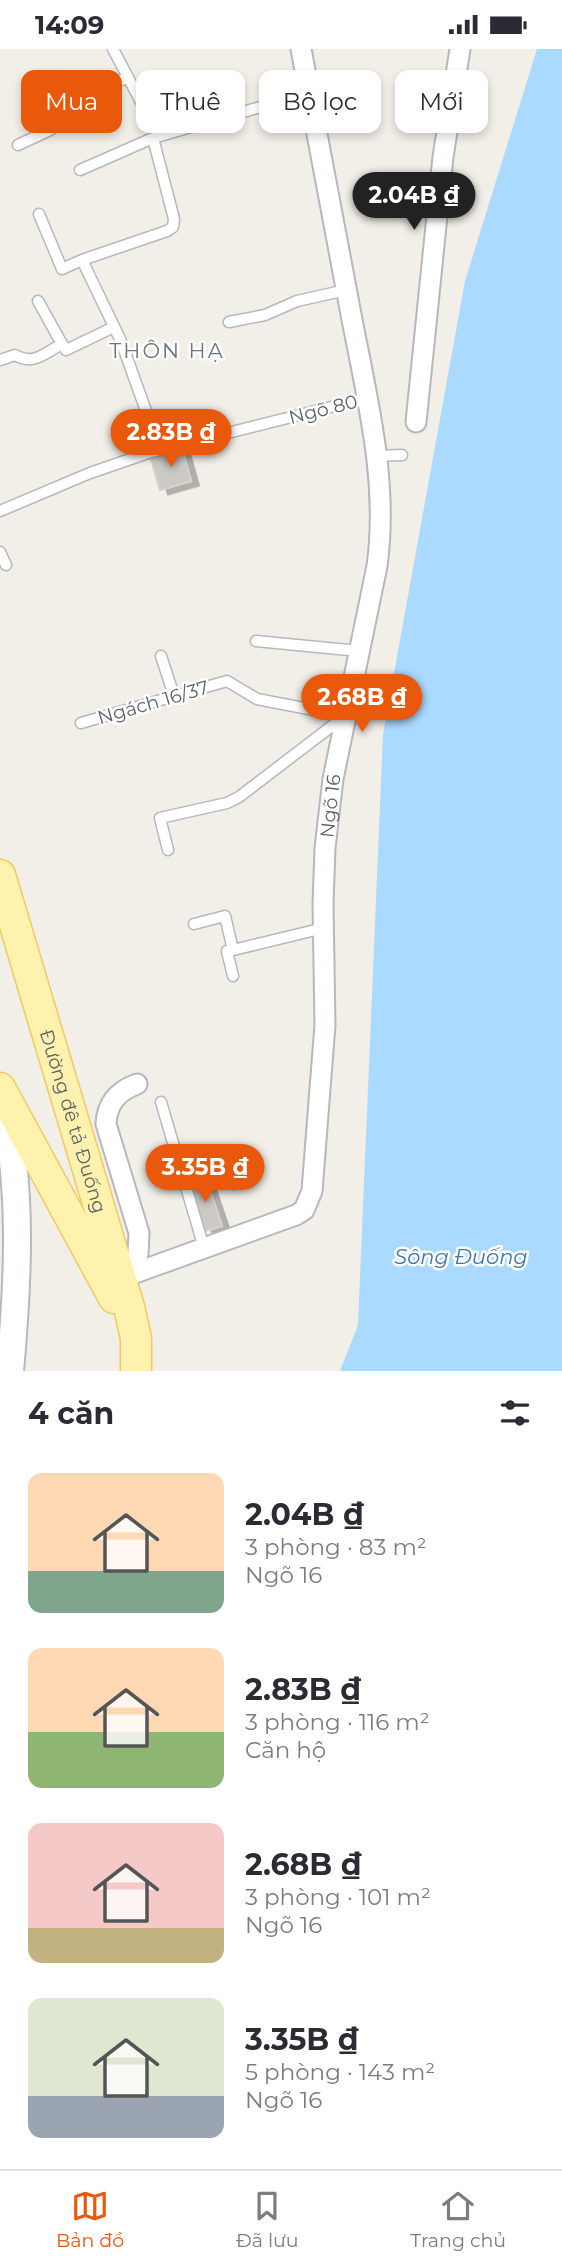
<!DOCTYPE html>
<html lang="vi">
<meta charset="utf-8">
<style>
body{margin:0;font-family:Montserrat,sans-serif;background:#f2f2f3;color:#2b2b33;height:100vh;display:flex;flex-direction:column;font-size:26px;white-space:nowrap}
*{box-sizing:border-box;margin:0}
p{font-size:23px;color:#7c7c81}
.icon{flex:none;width:38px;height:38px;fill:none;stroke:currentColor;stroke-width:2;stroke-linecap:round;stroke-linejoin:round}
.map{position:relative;height:1322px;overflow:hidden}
.panel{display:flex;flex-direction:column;background:#fff;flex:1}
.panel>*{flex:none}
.banner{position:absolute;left:21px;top:21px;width:522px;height:63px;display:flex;gap:14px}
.price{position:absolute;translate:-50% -60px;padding:0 16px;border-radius:24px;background:#ea580c;color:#fff;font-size:23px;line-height:46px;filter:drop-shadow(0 2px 4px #0008)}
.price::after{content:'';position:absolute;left:50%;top:42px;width:21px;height:16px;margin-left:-10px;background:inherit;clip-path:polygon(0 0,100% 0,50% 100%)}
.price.on{background:#222;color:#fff}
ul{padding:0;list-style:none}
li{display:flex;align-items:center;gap:21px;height:175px;padding:0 28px}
li span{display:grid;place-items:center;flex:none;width:196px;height:140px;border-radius:14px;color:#555}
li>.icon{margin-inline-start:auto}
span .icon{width:84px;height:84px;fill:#fffc;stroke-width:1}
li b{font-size:30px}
h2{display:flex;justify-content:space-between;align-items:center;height:84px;padding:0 28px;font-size:30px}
.pill{padding:0 24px;border-radius:14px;background:#fff;box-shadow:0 4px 10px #0003;font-size:24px;line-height:63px}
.pill.on{background:#ea580c;color:#fff}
.status{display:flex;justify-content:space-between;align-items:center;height:49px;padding:0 35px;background:#fff;direction:ltr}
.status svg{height:19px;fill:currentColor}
.tab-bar{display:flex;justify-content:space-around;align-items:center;height:98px;border-top:2px solid #e1e1e2;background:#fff;font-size:19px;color:#7c7c81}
.tab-bar a{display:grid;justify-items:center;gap:4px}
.tab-bar .on{color:#ea580c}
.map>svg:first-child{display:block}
.water{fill:#aadaff}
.building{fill:#cccac5;stroke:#d6d1c6;stroke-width:2;filter:url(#shadow)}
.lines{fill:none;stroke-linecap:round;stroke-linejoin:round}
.lane-casing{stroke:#b5b8bc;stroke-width:13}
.street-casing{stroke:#b5b8bc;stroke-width:23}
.secondary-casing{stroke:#b6babf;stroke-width:30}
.primary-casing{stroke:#f2c960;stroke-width:33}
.lane{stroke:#fff;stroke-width:10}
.street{stroke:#fff;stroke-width:19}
.secondary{stroke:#fff;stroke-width:26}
.primary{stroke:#fff2af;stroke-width:30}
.labels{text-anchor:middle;stroke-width:5;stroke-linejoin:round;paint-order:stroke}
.street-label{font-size:19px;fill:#5f6368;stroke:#fff}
.neighbourhood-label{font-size:21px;letter-spacing:2px;fill:#70757a;stroke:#fff}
.water-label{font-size:21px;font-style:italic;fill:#4174aa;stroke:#fff}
</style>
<div class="status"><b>14:09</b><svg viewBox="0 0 49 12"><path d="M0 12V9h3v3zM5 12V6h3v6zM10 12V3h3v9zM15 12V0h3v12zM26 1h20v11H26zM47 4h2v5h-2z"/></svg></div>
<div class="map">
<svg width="562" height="1322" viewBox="0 0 562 1322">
<defs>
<filter id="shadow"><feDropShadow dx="8" dy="4.5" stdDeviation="0" flood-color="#0004"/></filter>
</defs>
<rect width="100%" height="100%" fill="#f1efe8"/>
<!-- water -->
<path class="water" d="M 537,0 L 562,0 L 562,1322 L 340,1322 L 358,1276 L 383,685 L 465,232 Z"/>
<!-- building -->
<path class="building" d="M 182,400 L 191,432 L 160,441 L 150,407 Z
M 235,1100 L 245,1130 L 225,1136 L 215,1106 Z
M 205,1127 L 222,1177 L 205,1182 L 188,1133 Z"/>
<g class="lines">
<defs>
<path id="lane" d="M 113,0 L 159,87
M 153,89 L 174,170 L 173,178 L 167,182 L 82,211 L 121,292 L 160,401
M 18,96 L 52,80 L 46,67 L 128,28
M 80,121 L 153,89 L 309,44
M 39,165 L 62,220 L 82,211
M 38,252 L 62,295
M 229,273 L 265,266 L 297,252 L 346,241
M 0,311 L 15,306 C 33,317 45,304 62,295 L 66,301 L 114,278
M 377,407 L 402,406
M 0,462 L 90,424 L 148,404 L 367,349
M 0,503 L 6,516
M 256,592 L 359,602
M 161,607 L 174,647
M 81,674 L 227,632 L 257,650 L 345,667
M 168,801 L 160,769 L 227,754 L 239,748 L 345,667
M 194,875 L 225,867 L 233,901 L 324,879
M 233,901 L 227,902 L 233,927
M 161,1053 L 204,1199"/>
<g id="street">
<path d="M 416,373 L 443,108 L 460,0"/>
<path d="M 128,1226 L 138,1205 L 139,1184 L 106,1075 C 107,1054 118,1042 137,1035"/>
<path id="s1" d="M 121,1229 L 296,1166 L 304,1161 L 312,1142 L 325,976 L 323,855 L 325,799 L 333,730 L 377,517 C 389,430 366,346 350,260 C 333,173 317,86 301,0"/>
</g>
<path id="secondary" d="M 3,1052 C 23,1139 18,1233 10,1322"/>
<g id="primary">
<path id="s2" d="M 0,826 L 129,1258 L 136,1289 L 136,1322"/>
<path d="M 0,1039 L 114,1249"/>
</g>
</defs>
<!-- lane casing -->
<use href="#lane" class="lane-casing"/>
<!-- street casing -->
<use href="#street" class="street-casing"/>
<!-- secondary casing -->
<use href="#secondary" class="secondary-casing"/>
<!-- primary casing -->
<use href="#primary" class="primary-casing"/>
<!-- lane -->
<use href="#lane" class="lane"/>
<!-- street -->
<use href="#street" class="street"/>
<!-- secondary -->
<use href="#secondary" class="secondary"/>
<!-- primary -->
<use href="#primary" class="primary"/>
</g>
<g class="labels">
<!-- street labels -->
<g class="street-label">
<text transform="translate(323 360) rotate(-14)" y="7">Ngõ 80</text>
<text transform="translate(153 653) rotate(-16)" y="7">Ngách 16/37</text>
<text dy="7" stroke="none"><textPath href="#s1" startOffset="602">Ngõ 16</textPath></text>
<text dy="7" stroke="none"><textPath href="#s2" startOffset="257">Đường đê tả Đuống</textPath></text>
</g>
<!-- neighbourhood labels -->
<g class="neighbourhood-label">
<text x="167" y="309">THÔN HẠ</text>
</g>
<!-- water labels -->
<g class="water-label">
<text x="461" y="1215">Sông Đuống</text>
</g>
</g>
</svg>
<b class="price on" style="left:414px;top:183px">2.04B ₫</b>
<b class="price" style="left:171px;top:420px">2.83B ₫</b>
<b class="price" style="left:362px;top:685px">2.68B ₫</b>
<b class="price" style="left:205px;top:1155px">3.35B ₫</b>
<div class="banner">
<a class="pill on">Mua</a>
<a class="pill">Thuê</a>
<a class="pill">Bộ lọc</a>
<a class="pill">Mới</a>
</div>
</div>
<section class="panel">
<h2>4 căn<svg class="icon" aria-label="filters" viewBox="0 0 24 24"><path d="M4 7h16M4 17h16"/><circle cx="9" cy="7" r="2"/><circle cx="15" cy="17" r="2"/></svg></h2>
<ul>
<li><span style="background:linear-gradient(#ffd9b3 70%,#7fa58c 0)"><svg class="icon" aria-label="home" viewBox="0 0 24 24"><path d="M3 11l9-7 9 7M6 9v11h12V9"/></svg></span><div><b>2.04B ₫</b><p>3 phòng · 83 m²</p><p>Ngõ 16</p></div></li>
<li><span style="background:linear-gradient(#ffd9b3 60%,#8fb573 0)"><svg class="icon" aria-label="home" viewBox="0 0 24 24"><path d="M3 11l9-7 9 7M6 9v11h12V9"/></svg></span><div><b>2.83B ₫</b><p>3 phòng · 116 m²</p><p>Căn hộ</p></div></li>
<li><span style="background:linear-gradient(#f6c9c9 75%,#c2b280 0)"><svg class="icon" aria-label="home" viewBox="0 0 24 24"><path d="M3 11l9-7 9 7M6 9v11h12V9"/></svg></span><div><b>2.68B ₫</b><p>3 phòng · 101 m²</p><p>Ngõ 16</p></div></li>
<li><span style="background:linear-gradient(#dfe7d0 70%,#9aa5b1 0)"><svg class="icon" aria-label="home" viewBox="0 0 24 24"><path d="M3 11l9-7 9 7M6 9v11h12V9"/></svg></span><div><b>3.35B ₫</b><p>5 phòng · 143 m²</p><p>Ngõ 16</p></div></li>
</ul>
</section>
<nav class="tab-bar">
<a class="on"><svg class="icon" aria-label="map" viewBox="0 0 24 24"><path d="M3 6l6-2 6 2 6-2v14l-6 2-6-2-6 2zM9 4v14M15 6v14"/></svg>Bản đồ</a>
<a><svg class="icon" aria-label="saved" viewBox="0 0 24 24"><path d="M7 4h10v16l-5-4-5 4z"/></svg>Đã lưu</a>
<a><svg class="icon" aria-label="home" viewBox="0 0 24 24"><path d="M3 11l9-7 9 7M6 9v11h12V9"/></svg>Trang chủ</a>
</nav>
